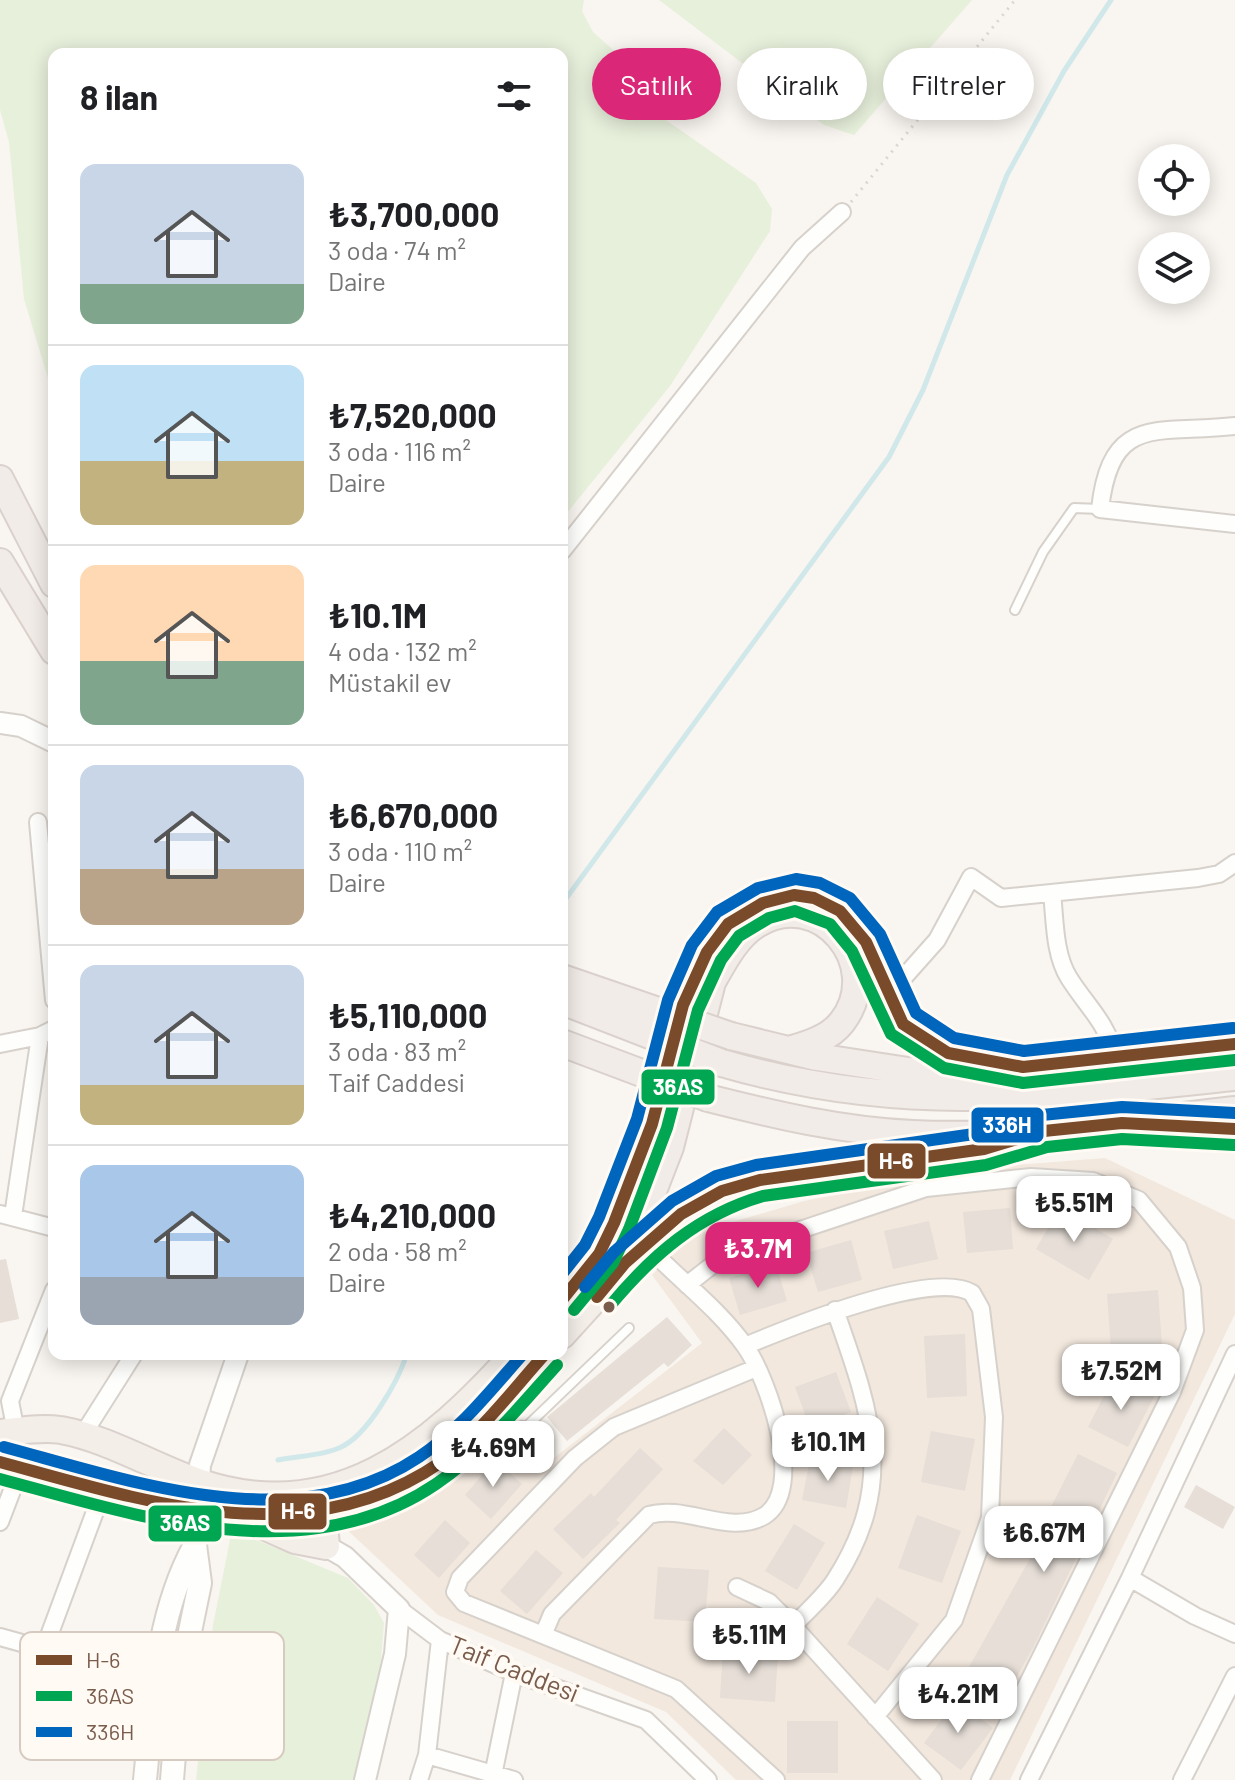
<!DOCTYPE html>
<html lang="tr">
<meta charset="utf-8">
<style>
body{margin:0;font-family:Barlow,sans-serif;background:#f6f6f6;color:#202124;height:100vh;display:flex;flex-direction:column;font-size:30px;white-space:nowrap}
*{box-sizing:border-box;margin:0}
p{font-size:26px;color:#757577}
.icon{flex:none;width:44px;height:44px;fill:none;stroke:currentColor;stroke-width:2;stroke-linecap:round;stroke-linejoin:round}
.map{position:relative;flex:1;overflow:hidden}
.drawer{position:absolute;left:48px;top:48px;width:520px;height:1312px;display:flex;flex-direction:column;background:#fff;border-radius:16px;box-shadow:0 4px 20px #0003}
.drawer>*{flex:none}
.guide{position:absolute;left:592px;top:48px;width:522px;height:72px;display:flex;gap:16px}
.tools{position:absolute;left:1138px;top:144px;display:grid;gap:16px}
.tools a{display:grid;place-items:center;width:72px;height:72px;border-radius:50%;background:#fff;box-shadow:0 4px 20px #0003;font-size:40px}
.price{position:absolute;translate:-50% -68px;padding:0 18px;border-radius:16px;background:#fff;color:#222;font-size:26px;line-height:52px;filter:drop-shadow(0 2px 4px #0008)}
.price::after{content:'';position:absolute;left:50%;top:48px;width:24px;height:18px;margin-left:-12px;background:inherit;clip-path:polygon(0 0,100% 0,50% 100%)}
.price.current{background:#db2777;color:#fff}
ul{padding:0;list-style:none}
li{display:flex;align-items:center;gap:24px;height:200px;padding:0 32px}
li+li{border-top:2px solid #e0e0e0}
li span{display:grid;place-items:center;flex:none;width:224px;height:160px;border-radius:16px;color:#555}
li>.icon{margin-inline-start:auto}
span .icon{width:96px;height:96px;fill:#fffc;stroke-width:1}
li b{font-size:34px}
h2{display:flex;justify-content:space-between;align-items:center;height:96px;padding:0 32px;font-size:34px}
.chip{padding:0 28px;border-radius:36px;background:#fff;box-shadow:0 4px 20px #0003;font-size:28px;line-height:72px}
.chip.current{background:#db2777;color:#fff}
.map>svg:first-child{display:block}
.residential{fill:#f2e8de}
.green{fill:#e7f0db}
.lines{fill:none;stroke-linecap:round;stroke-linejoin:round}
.stream{stroke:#d0e8ea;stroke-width:5}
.building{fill:#e6ded7}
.service-casing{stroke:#d7d1cb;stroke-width:12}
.minor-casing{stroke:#d7d1cb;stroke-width:20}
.tertiary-casing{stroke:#d7d1cb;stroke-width:24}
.secondary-casing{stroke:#d9d2cb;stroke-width:26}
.primary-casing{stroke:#dad1cc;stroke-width:30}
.trunk-casing{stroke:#dad1cc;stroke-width:30}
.path{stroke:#dcd5d0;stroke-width:3;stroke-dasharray:2 6;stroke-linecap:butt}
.service{stroke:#fefefd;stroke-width:8}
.minor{stroke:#fefefd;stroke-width:16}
.tertiary{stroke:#fefefd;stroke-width:20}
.secondary{stroke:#fefefd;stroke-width:22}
.primary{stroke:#f3eee8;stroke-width:26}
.trunk{stroke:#f2ece8;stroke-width:26}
.trunk-bridge-casing{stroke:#dad1cc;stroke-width:30;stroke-linecap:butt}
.trunk-bridge{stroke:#f2ece8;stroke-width:26}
.bus-1-casing{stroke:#fffaf3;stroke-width:18}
.bus-2-casing{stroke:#fffaf3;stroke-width:18}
.bus-3-casing{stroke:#fffaf3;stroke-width:18}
.bus-1{stroke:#7a4b2a;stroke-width:12}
.bus-2{stroke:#00a651;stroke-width:12}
.bus-3{stroke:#0065bd;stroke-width:12}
.bus-dot{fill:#7a5c4d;stroke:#fffaf3;stroke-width:3}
.labels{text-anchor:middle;stroke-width:8;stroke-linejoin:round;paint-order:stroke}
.street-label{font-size:26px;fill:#7a5c4d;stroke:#fffaf3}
.key{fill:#fffaf3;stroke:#d7cbc1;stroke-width:2}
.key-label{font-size:22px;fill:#7a5c4d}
.line-badge{stroke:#fffaf3;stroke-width:3}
.badge-label{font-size:22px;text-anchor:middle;font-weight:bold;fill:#fff}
</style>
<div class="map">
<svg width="1235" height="1780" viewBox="0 0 1235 1780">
<rect width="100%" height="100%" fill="#f9f5f0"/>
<!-- residential -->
<path class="residential" d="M 1105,1158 L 1235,1220 L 1235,1314 L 1010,1780 L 736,1780 L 666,1712 L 438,1615 L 341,1524 L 402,1506 L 438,1485 L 500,1430 L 541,1468 L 702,1343 L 652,1275 L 696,1233 L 804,1201 L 979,1168 Z"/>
<!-- green -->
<path class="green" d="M 0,0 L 584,0 L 582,11 L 593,32 L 619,55 L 666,120 L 756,183 L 772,209 L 770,231 L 670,386 L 562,519 L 562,54 L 54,54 L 54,398 L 24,299 L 9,142 L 0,110 Z
M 659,0 L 972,0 L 854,135 L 824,125 Z
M 232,1530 L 348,1578 L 374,1605 L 384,1623 L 379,1683 L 355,1780 L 196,1780 L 213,1625 Z"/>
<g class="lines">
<!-- stream -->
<path class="stream" d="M 562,904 L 889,457 L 923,390 L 1007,175 L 1064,71 L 1111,0
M 278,1460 C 297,1456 321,1456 339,1448 C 367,1437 398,1381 407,1354"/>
</g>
<!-- building -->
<path class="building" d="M 1060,1207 L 1113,1239 L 1089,1280 L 1036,1249 Z
M 1010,1208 L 1013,1249 L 967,1253 L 963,1212 Z
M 929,1221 L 938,1259 L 893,1269 L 884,1231 Z
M 851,1240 L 862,1280 L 818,1292 L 806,1253 Z
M 6,1259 L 19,1319 L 0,1323 L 0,1260 Z
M 776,1264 L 787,1301 L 740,1315 L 729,1278 Z
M 1158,1290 L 1162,1347 L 1111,1350 L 1107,1294 Z
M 667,1317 L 692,1345 L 668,1367 L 664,1363 L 567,1441 L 547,1417 Z
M 965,1334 L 967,1396 L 927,1398 L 924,1336 Z
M 836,1372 L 851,1412 L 810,1428 L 795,1387 Z
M 1114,1376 L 1154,1397 L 1128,1447 L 1088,1427 Z
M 724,1428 L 752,1455 L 723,1485 L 693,1461 Z
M 931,1431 L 975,1439 L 965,1491 L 921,1482 Z
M 640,1448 L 663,1469 L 616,1520 L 620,1523 L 583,1559 L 553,1529 L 591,1493 L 594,1497 Z
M 1078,1454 L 1117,1473 L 1033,1648 L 1009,1690 L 969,1667 L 1054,1516 L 1048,1513 Z
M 810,1459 L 853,1466 L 846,1508 L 802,1500 Z
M 495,1460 L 522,1484 L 491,1519 L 465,1495 Z
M 1196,1485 L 1235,1507 L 1223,1529 L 1184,1507 Z
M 917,1515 L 961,1531 L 942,1583 L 898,1568 Z
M 445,1520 L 470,1543 L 439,1578 L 414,1555 Z
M 794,1524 L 825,1543 L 797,1590 L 765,1571 Z
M 536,1550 L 563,1573 L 527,1614 L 500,1591 Z
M 658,1567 L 709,1570 L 705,1622 L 654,1619 Z
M 877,1597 L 919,1624 L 888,1671 L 847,1644 Z
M 723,1649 L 778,1653 L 775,1702 L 720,1698 Z
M 956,1700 L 993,1728 L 961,1770 L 924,1743 Z
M 787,1721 L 838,1721 L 838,1773 L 787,1773 Z"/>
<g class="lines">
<defs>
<path id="service" d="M 1015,610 L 1043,552 L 1074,508 L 1100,509
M 491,1420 L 506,1425 L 527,1426 L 629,1328"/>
<path id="minor" d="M 1235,426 C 1158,435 1111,412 1100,509 L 1235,524
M 562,551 L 802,248 L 842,212
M 38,822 L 54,1000
M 1052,893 C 1055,920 1054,954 1069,978 C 1088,1008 1106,1021 1116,1058
M 889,994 L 937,940 L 971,877 L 1001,898 L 1198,878 L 1219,874 L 1235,863
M 0,1044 L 40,1036
M 0,1214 L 54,1228
M 13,1216 L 40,1036 L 54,1029
M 687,1285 L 725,1255 L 926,1188 L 1031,1177 L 1093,1181 L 1139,1200 L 1178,1247 L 1192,1288 L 1195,1330 L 1172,1392 L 980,1780
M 745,1346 C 788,1328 932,1269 972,1293 L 981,1309 L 994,1417 L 990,1518 L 954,1620 L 875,1717
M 756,1368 L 614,1427 L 575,1458 L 460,1578 L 455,1592 L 464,1603 L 676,1689 L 776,1780
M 16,1432 L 10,1401 L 54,1290
M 82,1436 L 134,1354
M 0,1522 L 21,1467
M 1130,1578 L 1195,1616 L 1235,1634
M 737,1587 L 769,1602 L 793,1626 L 933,1780
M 399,1609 L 440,1640 L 514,1673 L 646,1720 L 708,1780
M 793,1626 C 807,1611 824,1597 835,1580 C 898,1482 870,1410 835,1310
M 544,1633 L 552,1614 L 649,1515 C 685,1504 730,1536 764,1516 C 807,1490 768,1378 745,1346 C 718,1308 678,1279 646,1245
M 0,1637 L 155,1680
M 43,1652 L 103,1490
M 427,1755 L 514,1780
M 419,1780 L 427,1755 L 440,1640
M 492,1780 L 514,1673
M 1029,1780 L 1130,1578 L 1235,1354
M 1182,1780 L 1235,1676"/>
<path id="tertiary" d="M 0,723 L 21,726 L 54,742
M 199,1482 L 200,1465 L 238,1354
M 326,1546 L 345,1557 L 399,1609 L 395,1654 L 365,1780"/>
<path id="secondary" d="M 145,1780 C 153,1701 156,1615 195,1545
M 172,1780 L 180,1680 L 200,1583 L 195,1545 L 202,1512"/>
<path id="primary" d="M 562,1300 L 584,1274
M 562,1335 L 603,1290
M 0,1433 C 20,1431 40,1427 61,1430 C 109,1439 152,1466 198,1482 C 333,1529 430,1448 514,1354
M 0,1462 C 137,1498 292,1556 424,1473 C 468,1445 509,1393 545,1354
M 248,1519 L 295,1540 L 326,1546 L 324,1525 L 329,1512"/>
<path id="trunk" d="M 0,479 L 54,584
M 0,562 L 54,651
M 731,1036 L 817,1057 L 908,1071 L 966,1074 L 1235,1044
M 722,1063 C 903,1116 1051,1096 1235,1077
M 708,1098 C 775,1115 843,1131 913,1134 C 1020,1139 1128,1122 1235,1110
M 1193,1128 L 1235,1129
M 625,1263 L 670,1147 L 712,982 C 724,961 736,937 757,924 C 819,885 886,965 842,1022 C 830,1038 807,1045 789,1050
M 584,1274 C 616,1232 634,1176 652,1126 C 677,1054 676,955 749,912 C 767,901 786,894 806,897 C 877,908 869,989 905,1026 C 937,1057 982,1061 1023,1067
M 603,1290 C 627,1264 651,1235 682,1214 C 770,1154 892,1170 991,1147"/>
</defs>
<!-- service casing -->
<use href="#service" class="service-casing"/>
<!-- minor casing -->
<use href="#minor" class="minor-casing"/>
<!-- tertiary casing -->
<use href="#tertiary" class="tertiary-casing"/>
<!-- secondary casing -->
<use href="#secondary" class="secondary-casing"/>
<!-- primary casing -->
<use href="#primary" class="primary-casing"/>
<!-- trunk casing -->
<use href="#trunk" class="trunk-casing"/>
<!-- path -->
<path class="path" d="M 851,202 L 1015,0"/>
<!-- service -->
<use href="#service" class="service"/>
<!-- minor -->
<use href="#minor" class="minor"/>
<!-- tertiary -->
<use href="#tertiary" class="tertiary"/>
<!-- secondary -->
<use href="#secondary" class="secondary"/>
<!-- primary -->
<use href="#primary" class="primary"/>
<!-- trunk -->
<use href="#trunk" class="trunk"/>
<defs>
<path id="trunk-bridge" d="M 562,978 L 731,1036
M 562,1001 L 722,1063
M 562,1043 L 708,1098"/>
</defs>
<!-- trunk-bridge casing -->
<use href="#trunk-bridge" class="trunk-bridge-casing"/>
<!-- trunk-bridge -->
<use href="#trunk-bridge" class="trunk-bridge"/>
<defs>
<path id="bus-1" d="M 597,1297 L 625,1263 L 681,1214 L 722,1191 L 760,1180 L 984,1149 L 1044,1131 L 1122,1123 L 1235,1129
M 562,1300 L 599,1254 L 614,1223 L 652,1124 L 683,1005 L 707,952 L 728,924 L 763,903 L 794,895 L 814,898 L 840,911 L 866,942 L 903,1024 L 948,1053 L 1023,1067 L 1235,1044
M 0,1462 C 137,1499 291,1552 424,1473 C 472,1445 508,1395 545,1354"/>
<path id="bus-2" d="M 609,1307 C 652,1255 698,1215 763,1196 L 986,1165 L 1047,1147 L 1122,1139 L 1234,1145
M 574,1310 L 613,1263 L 629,1229 L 667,1128 L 698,1010 L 721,960 L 739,936 L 769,918 L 795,911 L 830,924 L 852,951 L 891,1034 L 944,1068 L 1023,1083 L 1235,1060
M 0,1479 C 138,1516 305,1573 436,1484 C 483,1452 519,1407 557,1365"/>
<path id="bus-3" d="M 562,1274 L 585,1245 L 599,1217 L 637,1119 L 668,1000 L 692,945 L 717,912 L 758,888 L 796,879 L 820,883 L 850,898 L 880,934 L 916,1013 L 954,1038 L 1024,1051 L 1233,1028
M 585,1287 L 614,1252 L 672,1201 L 716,1176 L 756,1165 L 981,1133 L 1042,1115 L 1122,1107 L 1235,1113
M 4,1447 C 134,1482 295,1540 419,1457 C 460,1430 491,1390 523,1354"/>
</defs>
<!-- bus-1 casing -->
<use href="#bus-1" class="bus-1-casing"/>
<!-- bus-2 casing -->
<use href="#bus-2" class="bus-2-casing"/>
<!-- bus-3 casing -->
<use href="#bus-3" class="bus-3-casing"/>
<!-- bus-1 -->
<use href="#bus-1" class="bus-1"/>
<!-- bus-2 -->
<use href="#bus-2" class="bus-2"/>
<!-- bus-3 -->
<use href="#bus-3" class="bus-3"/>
</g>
<!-- markers -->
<circle class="bus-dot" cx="609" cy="1307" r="7"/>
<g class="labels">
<!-- street labels -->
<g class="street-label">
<text transform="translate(514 1669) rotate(22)" y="9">Taif Caddesi</text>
</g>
</g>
<!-- legend -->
<rect x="20" y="1632" width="264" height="128" rx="12" class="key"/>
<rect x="36" y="1655" width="36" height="10" fill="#7a4b2a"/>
<rect x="36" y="1691" width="36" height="10" fill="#00a651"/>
<rect x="36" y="1727" width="36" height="10" fill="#0065bd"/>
<g class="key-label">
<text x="86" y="1668">H-6</text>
<text x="86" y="1704">36AS</text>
<text x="86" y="1740">336H</text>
</g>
<g class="line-badge">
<rect x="640" y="1068" width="76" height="38" rx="8" fill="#00a651"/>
<rect x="970" y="1106" width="75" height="38" rx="8" fill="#0065bd"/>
<rect x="866" y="1142" width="61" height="38" rx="8" fill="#7a4b2a"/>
<rect x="267" y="1492" width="61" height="39" rx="8" fill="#7a4b2a"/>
<rect x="147" y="1504" width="76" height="39" rx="8" fill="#00a651"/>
</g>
<g class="badge-label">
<text x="678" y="1095">36AS</text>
<text x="1007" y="1133">336H</text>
<text x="896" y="1169">H-6</text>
<text x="298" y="1519">H-6</text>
<text x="185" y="1531">36AS</text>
</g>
</svg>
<div class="tools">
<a><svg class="icon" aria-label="locate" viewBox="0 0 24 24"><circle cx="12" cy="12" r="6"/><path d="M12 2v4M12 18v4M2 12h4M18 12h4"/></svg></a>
<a><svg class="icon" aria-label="layers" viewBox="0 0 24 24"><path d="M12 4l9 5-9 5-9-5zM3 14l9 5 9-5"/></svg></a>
</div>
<b class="price" style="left:1074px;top:1244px">₺5.51M</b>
<b class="price current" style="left:758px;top:1290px">₺3.7M</b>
<b class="price" style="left:1121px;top:1412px">₺7.52M</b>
<b class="price" style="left:828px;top:1483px">₺10.1M</b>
<b class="price" style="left:493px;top:1489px">₺4.69M</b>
<b class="price" style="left:1044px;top:1574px">₺6.67M</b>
<b class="price" style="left:749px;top:1676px">₺5.11M</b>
<b class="price" style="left:958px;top:1735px">₺4.21M</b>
<div class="guide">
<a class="chip current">Satılık</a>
<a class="chip">Kiralık</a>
<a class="chip">Filtreler</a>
</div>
<section class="drawer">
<h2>8 ilan<svg class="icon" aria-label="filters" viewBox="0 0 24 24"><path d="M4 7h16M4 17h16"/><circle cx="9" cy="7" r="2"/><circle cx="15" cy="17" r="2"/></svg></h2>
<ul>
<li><span style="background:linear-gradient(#c9d6e8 75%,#7fa58c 0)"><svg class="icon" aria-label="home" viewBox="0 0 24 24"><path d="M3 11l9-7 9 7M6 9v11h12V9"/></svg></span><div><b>₺3,700,000</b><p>3 oda · 74 m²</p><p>Daire</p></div></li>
<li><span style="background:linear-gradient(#bfe0f5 60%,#c2b280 0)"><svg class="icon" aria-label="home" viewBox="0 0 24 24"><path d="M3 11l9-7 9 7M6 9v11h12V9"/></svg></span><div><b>₺7,520,000</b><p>3 oda · 116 m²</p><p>Daire</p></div></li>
<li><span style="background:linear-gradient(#ffd9b3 60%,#7fa58c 0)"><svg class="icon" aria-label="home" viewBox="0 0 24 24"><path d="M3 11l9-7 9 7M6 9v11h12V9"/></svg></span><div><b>₺10.1M</b><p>4 oda · 132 m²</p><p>Müstakil ev</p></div></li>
<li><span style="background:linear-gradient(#c9d6e8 65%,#b9a48a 0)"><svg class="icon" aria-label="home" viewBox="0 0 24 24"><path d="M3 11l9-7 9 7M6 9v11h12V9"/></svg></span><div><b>₺6,670,000</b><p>3 oda · 110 m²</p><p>Daire</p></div></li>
<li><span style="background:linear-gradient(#c9d6e8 75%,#c2b280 0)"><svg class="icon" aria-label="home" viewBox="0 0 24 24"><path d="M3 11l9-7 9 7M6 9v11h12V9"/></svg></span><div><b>₺5,110,000</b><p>3 oda · 83 m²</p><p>Taif Caddesi</p></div></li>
<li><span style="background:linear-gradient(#a9c7e8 70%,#9aa5b1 0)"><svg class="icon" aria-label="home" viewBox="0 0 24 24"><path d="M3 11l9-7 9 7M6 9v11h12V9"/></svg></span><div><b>₺4,210,000</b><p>2 oda · 58 m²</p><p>Daire</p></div></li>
</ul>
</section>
</div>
